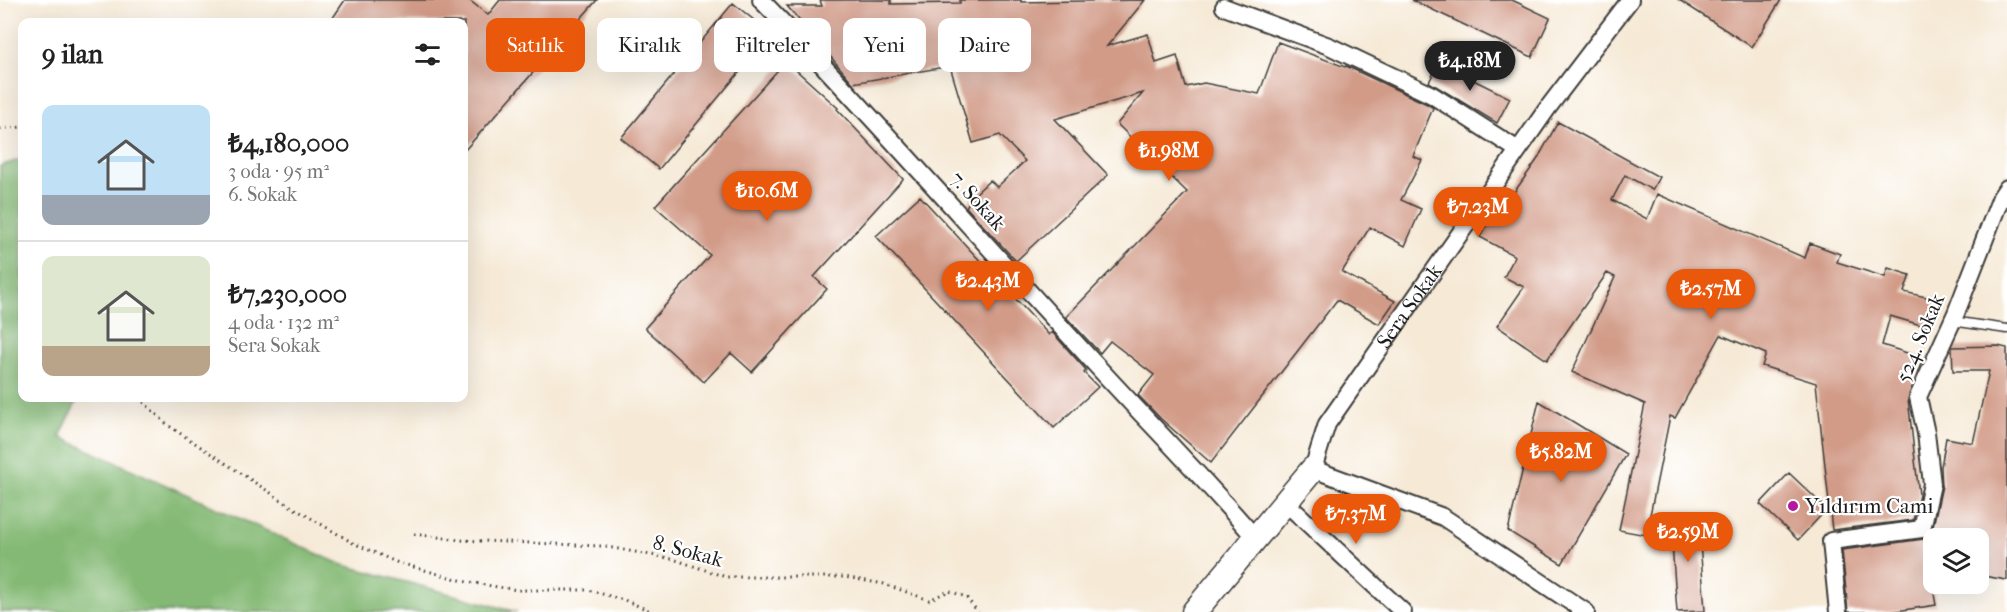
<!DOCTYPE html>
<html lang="tr">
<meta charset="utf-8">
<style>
body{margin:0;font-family:"IM FELL French Canon",serif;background:#f2f2f2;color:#222;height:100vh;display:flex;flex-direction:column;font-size:22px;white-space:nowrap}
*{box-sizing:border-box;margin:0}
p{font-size:20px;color:#767676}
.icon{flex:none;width:33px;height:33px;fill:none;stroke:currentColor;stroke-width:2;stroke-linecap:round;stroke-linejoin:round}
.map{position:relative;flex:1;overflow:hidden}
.drawer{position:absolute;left:18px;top:18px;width:450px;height:384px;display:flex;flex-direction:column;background:#fff;border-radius:12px;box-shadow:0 6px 24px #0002}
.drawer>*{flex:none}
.guide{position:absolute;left:486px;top:18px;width:570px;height:54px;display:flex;gap:12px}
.fabs{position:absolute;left:1923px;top:528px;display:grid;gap:12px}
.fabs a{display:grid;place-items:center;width:66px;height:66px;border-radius:12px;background:#fff;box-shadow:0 6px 24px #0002;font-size:30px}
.price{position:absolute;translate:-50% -51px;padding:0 14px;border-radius:21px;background:#ea580c;color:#fff;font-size:20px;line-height:39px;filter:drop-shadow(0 2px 3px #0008)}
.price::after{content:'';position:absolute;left:50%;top:36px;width:18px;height:14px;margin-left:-9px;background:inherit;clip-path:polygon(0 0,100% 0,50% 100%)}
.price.active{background:#222;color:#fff}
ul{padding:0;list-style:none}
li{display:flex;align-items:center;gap:18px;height:150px;padding:0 24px}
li+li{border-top:2px solid #e0e0e0}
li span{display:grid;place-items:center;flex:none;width:168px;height:120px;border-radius:12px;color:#555}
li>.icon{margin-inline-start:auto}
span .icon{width:72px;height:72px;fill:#fffc;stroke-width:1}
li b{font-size:26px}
h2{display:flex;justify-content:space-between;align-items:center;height:72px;padding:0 24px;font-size:26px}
.chip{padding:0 21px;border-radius:12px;background:#fff;box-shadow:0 6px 24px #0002;font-size:21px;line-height:54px}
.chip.active{background:#ea580c;color:#fff}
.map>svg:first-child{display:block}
.forest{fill:#84b975;stroke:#506a48;stroke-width:1.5}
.building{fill:#d29b88}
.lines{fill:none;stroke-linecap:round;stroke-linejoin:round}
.lane-casing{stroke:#3d3b38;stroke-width:11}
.street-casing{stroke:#3d3b38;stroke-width:20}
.secondary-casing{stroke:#3d3b38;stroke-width:27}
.path{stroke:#3d3b38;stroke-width:3;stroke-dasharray:1.5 4.5;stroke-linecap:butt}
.lane{stroke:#fff;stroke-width:8}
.street{stroke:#fff;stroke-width:16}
.secondary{stroke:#fff;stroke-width:24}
.poi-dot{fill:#b5179e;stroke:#fff;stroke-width:2}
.labels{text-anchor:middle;stroke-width:4.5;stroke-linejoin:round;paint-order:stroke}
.street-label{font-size:21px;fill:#1c1c1c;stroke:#fff}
.poi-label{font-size:21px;fill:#1c1c1c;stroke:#fff;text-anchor:start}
</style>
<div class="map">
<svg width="2007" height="612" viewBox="0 0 2007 612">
<rect width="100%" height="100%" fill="#fff"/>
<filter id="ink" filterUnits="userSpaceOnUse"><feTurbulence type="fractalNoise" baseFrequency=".0167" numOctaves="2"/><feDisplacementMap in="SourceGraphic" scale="12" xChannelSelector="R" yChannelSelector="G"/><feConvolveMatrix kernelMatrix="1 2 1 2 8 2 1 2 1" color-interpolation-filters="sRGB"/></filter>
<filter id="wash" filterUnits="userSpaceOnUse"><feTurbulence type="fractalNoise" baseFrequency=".008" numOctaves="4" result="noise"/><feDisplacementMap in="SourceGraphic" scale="24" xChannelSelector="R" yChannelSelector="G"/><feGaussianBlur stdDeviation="1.35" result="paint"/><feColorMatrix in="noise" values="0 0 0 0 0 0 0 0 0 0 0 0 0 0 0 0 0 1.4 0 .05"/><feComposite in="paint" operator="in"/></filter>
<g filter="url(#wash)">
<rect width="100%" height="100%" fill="#f6ead7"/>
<!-- forest -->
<path class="forest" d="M 22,159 L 22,398 L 78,398 L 60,437 L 340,564 L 517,612 L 0,612 L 0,166 Z"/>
<g id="blocks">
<!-- building -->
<path class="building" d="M 345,0 L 469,0 L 488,15 L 500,0 L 597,0 L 464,151 L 464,22 L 330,22 Z
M 820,0 L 891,0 L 891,4 L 960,3 L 960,0 L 1021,0 L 1021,2 L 1145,0 L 1107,46 L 1148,34 L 1156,63 L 1177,56 L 1186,87 L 1204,83 L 1259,94 L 1278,42 L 1345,67 L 1346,66 L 1427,104 L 1433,108 L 1413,156 L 1422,160 L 1401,200 L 1421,209 L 1405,246 L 1370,227 L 1342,272 L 1395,301 L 1379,324 L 1337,300 L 1211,463 L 1161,419 L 1138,395 L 1154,375 L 1110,341 L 1100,353 L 1066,317 L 1187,192 L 1117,124 L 1143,93 L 1055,119 L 1108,175 L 1016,261 L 966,207 L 973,196 L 990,180 L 997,187 L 1025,161 L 1000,135 L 973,143 L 950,66 L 853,83 L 787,6 L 822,6 Z
M 1412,0 L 1512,0 L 1550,18 L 1532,57 Z
M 1679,0 L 1781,0 L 1752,47 Z
M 733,3 L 771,34 L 659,169 L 621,138 Z
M 786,61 L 838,108 L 837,109 L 903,179 L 814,277 L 827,289 L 752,372 L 731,353 L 704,382 L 645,328 L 710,255 L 655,206 Z
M 1439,63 L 1510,98 L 1497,123 L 1429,82 Z
M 1558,122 L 1659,177 L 1652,190 L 1625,175 L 1612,200 L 1647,219 L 1657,194 L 1805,258 L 1810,243 L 1840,254 L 1837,262 L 1885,277 L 1888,268 L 1910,275 L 1904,292 L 1939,300 L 1931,328 L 1890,316 L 1882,345 L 1923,358 L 1908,399 L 1919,495 L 1913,520 L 1832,530 L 1816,383 L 1762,366 L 1766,354 L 1721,335 L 1675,418 L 1670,416 L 1646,535 L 1619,530 L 1645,404 L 1572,372 L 1615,277 L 1607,273 L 1547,360 L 1497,326 L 1524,287 L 1504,277 L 1515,256 L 1480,237 L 1497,205 L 1503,208 L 1537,160 Z
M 920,196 L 1049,335 L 1052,332 L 1086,370 L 1084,373 L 1098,387 L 1054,428 L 876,236 Z
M 1998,346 L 2007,348 L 2007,580 L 1978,575 L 1978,538 L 1928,538 L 1932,531 L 1942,486 L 1941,467 L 1946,438 L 1973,443 L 1989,371 L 1953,371 L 1952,347 Z
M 1539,401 L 1626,454 L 1562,564 L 1508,531 Z
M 1789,473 L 1827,509 L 1798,540 L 1760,504 Z
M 1698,514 L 1705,611 L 1677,612 L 1670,516 Z
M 1924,539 L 1936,605 L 1890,612 L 1848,612 L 1842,550 Z"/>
</g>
</g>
<g filter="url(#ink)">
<use href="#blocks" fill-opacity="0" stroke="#3d3b38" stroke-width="1.5"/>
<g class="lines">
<defs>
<path id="lane" d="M 1952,321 L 2007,329"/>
<g id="street">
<path d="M 761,0 C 876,119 984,244 1096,365 C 1149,423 1205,479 1256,539"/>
<path d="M 1224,7 L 1329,46 L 1432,95 L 1518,150"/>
<path d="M 1286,503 L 1403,612"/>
<path id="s1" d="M 1586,612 L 1443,517 L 1313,469 L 1327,424 L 1547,109 L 1630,0"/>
<path d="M 1838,612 L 1831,541 L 1922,529 L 1932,484 L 1926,433 L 1918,397 L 1956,313 L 2001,197 L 2007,188"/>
</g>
<path id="secondary" d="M 1194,612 L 1313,469"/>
</defs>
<!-- lane casing -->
<use href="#lane" class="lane-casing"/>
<!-- street casing -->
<use href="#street" class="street-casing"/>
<!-- secondary casing -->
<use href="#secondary" class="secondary-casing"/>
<!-- path -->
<path class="path" d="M 0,129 L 22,127
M 139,398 L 169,426 L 292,507 L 353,543 L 396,562 L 467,582 L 517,590 L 588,590 L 624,600 L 653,612
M 414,534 L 460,540 L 602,546 L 673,559 L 726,577 L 844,577 L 884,584 L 929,600 L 949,591 L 966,597 L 978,612"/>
<!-- lane -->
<use href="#lane" class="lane"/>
<!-- street -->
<use href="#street" class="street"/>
<!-- secondary -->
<use href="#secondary" class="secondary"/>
</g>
</g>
<!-- markers -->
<circle class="poi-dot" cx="1793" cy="506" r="6"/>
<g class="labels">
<!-- street labels -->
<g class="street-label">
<text transform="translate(978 201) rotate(48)" y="7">7. Sokak</text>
<text dy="7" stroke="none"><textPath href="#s1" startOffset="501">Sera Sokak</textPath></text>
<text transform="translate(1920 338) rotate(-67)" y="7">524. Sokak</text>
<text transform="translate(688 551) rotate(15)" y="7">8. Sokak</text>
</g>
<!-- poi labels -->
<g class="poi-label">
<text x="1805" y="513">Yıldırım Cami</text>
</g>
</g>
</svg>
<div class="fabs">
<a><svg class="icon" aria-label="layers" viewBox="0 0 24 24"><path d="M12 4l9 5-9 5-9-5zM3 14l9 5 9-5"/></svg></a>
</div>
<b class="price active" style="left:1470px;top:92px">₺4.18M</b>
<b class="price" style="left:1169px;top:182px">₺1.98M</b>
<b class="price" style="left:767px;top:222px">₺10.6M</b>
<b class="price" style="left:1478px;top:238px">₺7.23M</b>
<b class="price" style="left:988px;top:312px">₺2.43M</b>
<b class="price" style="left:1711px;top:320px">₺2.57M</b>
<b class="price" style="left:1561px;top:483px">₺5.82M</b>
<b class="price" style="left:1356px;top:545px">₺7.37M</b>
<b class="price" style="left:1688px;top:563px">₺2.59M</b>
<div class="guide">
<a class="chip active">Satılık</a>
<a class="chip">Kiralık</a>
<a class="chip">Filtreler</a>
<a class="chip">Yeni</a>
<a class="chip">Daire</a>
</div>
<section class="drawer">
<h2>9 ilan<svg class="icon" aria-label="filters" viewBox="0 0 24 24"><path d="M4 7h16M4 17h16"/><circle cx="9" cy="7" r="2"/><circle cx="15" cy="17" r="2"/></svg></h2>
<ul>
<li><span style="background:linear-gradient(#bfe0f5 75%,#9aa5b1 0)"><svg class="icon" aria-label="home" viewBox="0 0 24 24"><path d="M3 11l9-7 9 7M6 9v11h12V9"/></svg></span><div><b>₺4,180,000</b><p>3 oda · 95 m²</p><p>6. Sokak</p></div></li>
<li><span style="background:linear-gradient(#dfe7d0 75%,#b9a48a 0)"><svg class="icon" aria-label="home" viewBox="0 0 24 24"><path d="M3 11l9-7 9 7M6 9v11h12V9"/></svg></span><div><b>₺7,230,000</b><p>4 oda · 132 m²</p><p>Sera Sokak</p></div></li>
</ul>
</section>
</div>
